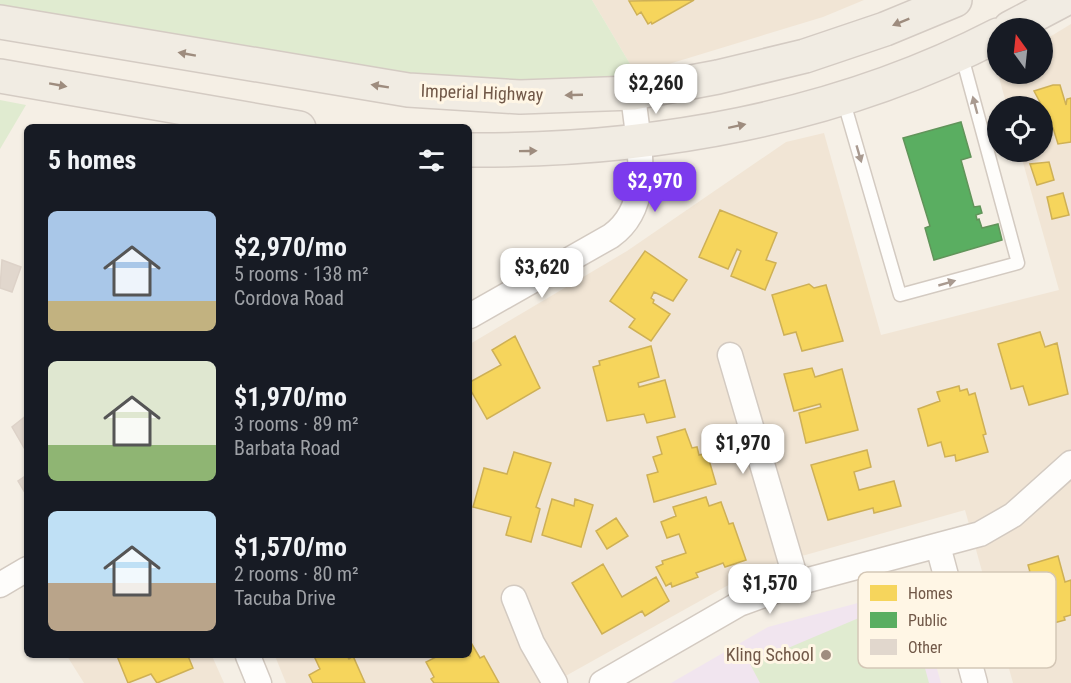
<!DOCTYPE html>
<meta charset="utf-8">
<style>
body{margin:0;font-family:"Roboto Condensed",sans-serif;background:#242831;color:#f1f3f6;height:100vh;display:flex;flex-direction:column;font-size:22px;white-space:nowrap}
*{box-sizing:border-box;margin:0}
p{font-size:20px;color:#9ea1a6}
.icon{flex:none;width:33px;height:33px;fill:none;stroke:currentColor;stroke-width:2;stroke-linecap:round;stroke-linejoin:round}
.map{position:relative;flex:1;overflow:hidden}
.side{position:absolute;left:24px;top:124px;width:448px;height:534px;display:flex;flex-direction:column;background:#171b24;border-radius:9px;box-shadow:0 2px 4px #0004}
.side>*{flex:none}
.needle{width:39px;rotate:345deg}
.tools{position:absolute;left:987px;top:18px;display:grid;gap:12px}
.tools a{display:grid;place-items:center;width:66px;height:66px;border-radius:50%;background:#171b24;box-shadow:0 2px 4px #0004;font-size:30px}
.price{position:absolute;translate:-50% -51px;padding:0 14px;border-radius:12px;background:#fff;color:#222;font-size:20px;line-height:39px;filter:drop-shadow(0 2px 3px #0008)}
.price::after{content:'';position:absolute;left:50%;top:36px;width:18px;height:14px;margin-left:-9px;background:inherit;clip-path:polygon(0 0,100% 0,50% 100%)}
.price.on{background:#7c3aed;color:#fff}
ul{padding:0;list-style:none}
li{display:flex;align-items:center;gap:18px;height:150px;padding:0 24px}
li span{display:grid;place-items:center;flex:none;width:168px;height:120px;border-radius:9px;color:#555}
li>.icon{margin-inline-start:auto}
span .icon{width:72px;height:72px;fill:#fffc;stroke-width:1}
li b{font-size:26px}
h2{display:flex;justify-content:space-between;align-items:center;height:72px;padding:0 24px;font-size:26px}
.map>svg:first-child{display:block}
.residential{fill:#f1e5d5}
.education{fill:#f1e5ef}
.green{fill:#e0ebd0}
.homes{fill:#f6d55c;stroke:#ceb056;stroke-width:1.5}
.public{fill:#5aae61;stroke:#61945a;stroke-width:1.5}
.building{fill:#e1d7cd;stroke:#ddd2c8;stroke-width:1.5}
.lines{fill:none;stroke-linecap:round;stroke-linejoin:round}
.lane-casing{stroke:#d3cac1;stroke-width:15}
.street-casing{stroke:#d3cac1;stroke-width:27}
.primary-casing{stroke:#d4cbc3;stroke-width:36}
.lane{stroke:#fefdfb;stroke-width:12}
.street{stroke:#fefdfb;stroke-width:24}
.primary{stroke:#f1ece3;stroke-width:33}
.oneway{fill:#9e8c7e}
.oneway2{fill:#a99a90}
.poi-dot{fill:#9f8d7f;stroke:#fff6e5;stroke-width:2}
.labels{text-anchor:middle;stroke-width:6;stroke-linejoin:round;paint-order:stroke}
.street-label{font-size:18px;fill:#715848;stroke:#fff6e5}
.poi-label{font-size:18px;fill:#715848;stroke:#fff6e5;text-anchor:end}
.key{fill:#fff6e5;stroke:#d4c7b6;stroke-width:1.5}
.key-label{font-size:16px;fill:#715848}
</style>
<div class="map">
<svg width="1071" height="683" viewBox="0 0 1071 683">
<rect width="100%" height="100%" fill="#f5efe5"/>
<!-- residential -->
<path class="residential" d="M 592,0 L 864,0 L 823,17 L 636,74 Z
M 1071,24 L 1071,683 L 1013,683 L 965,510 L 759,568 L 553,683 L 286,683 L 275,656 L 470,656 L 470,344 L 627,251 L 786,142 L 824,133 L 881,335 L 1059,290 L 1020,152 L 1042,152 L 1042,106 L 1007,106 L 998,74 L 1042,74 L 1043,41 Z
M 67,656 L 212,656 L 224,683 L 84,683 Z"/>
<!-- education -->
<path class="education" d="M 914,588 L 941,683 L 671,683 L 768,627 Z"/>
<!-- green -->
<path class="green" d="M 0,0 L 592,0 L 636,74 L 548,83 L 423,79 L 0,5 Z
M 0,100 L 26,105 L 0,149 Z
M 906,598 L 929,683 L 760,683 L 750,664 Z"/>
<!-- homes -->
<path class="homes" d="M 694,0 L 652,24 L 651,22 L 648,24 L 641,12 L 637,15 L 629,1 Z
M 1053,85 L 1060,85 L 1066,105 L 1067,99 L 1071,98 L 1071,142 L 1058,144 L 1053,128 L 1042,132 L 1042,106 L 1034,91 Z
M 1049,162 L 1054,180 L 1037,185 L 1030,164 Z
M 1063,193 L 1069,215 L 1052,219 L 1047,197 Z
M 720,210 L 777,233 L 766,260 L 776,263 L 765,290 L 731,276 L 741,251 L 737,249 L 728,269 L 699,257 Z
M 645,251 L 687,280 L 673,301 L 654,292 L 651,298 L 654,300 L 653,303 L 670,314 L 651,341 L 629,327 L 635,319 L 610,301 Z
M 809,284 L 814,288 L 826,285 L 843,341 L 802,351 L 796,332 L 784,335 L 772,295 Z
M 1040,332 L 1045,347 L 1057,343 L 1068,394 L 1029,405 L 1023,386 L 1011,389 L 998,344 Z
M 515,336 L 540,388 L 487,419 L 470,389 L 470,382 L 501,365 L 492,350 Z
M 651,346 L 659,377 L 638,383 L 639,387 L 665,380 L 675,417 L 647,423 L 644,414 L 607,421 L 593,367 L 600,365 L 599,361 Z
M 812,368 L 815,377 L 842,369 L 858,430 L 806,443 L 799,413 L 821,407 L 820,404 L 794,411 L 784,374 Z
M 959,386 L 960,391 L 967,389 L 969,395 L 975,393 L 986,434 L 983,435 L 988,452 L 956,461 L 955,455 L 945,457 L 941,442 L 928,446 L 918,409 L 940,401 L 937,392 Z
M 685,429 L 692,448 L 697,447 L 699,455 L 707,453 L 716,484 L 654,502 L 647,475 L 658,472 L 653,457 L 662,454 L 657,437 Z
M 867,450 L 871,467 L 854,472 L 859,490 L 894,481 L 901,506 L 874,513 L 873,508 L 828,520 L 811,465 Z
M 514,452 L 551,463 L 536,507 L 540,509 L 531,542 L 506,535 L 511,517 L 473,507 L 484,468 L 507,474 Z
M 706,497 L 709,506 L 721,502 L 729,524 L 733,523 L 746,560 L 725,567 L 723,563 L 696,573 L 698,577 L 672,587 L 671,583 L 666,586 L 656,567 L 663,564 L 662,561 L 686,553 L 679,534 L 667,538 L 661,522 L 676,516 L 673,507 Z
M 552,499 L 574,506 L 575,499 L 593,505 L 581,547 L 542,535 Z
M 616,518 L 628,536 L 607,549 L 596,531 Z
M 1058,556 L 1065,582 L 1071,580 L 1071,615 L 1064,617 L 1065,620 L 1035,628 L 1034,625 L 1020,629 L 1010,593 L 1022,590 L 1018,575 L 1030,572 L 1028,565 Z
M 603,564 L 622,597 L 656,577 L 669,601 L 645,616 L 642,611 L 602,634 L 572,583 Z
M 470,641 L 480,658 L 484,656 L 499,683 L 434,683 L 431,679 L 434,677 L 426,662 L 438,656 L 470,656 Z
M 117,656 L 188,656 L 193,668 L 157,683 L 151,674 L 128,683 Z
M 314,656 L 347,656 L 349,659 L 353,656 L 365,683 L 313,683 L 309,675 L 320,669 Z"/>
<!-- public -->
<path class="public" d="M 961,122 L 971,157 L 961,160 L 974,207 L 980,206 L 982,213 L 976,215 L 977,220 L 979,219 L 982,228 L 998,224 L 1002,240 L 934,260 L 925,228 L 930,226 L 903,138 Z"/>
<!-- building -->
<path class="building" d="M 2,260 L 21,267 L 12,292 L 0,288 Z
M 27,415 L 27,453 L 12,427 Z
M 27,475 L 27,496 L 18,481 Z"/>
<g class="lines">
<defs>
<path id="lane" d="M 843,99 L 900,295 L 1018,263 L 961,53"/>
<path id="street" d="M 470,316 L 611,236 C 656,204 637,141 633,93
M 730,355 L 797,583
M 938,546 L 975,683
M 0,585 L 27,569
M 514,598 L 532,643 L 555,683
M 248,656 L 259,683
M 602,683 L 739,604 L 797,583 L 980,534 L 1013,515 L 1071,463"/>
<path id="primary" d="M 0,22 L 408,90 L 520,97 L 633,93 L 718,77 L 805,56 L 885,29 L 955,0
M 1010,28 L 1063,0
M 0,76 L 299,128
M 470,150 C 651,151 835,119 998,35"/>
</defs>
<!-- lane casing -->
<use href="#lane" class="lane-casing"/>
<!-- street casing -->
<use href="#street" class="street-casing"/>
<!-- primary casing -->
<use href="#primary" class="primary-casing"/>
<!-- lane -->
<use href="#lane" class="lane"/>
<!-- street -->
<use href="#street" class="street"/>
<!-- primary -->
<use href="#primary" class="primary"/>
</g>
<!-- one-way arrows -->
<defs><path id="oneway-solid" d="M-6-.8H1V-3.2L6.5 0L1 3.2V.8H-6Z" transform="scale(1.5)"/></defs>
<g class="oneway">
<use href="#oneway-solid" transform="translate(901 22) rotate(158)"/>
<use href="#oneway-solid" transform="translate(187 54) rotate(-170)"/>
<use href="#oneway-solid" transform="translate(58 85) rotate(10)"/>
<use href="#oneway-solid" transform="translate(380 86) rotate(-171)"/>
<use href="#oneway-solid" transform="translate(574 95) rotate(178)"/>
<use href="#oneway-solid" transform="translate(737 126) rotate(-12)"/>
<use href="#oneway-solid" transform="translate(528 151) rotate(-1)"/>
</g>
<g class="oneway2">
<use href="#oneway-solid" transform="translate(975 105) rotate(-105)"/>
<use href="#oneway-solid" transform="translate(859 154) rotate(74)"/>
<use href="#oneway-solid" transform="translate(947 283) rotate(-16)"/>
</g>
<!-- markers -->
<circle class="poi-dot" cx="826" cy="655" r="6"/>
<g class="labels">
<!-- street labels -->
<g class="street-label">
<text transform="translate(482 93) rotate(2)" y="6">Imperial Highway</text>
</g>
<!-- poi labels -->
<g class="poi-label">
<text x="814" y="661">Kling School</text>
</g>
</g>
<!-- legend -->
<rect x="858" y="572" width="198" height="96" rx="9" class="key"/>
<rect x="870" y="585" width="27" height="16" fill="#f6d55c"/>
<rect x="870" y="612" width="27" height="16" fill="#5aae61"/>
<rect x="870" y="639" width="27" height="16" fill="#e1d7cd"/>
<g class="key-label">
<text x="908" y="599">Homes</text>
<text x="908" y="626">Public</text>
<text x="908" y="653">Other</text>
</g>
</svg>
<div class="tools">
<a><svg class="needle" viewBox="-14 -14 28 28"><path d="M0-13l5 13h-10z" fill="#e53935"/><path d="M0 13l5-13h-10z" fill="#9ea1a6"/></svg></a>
<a><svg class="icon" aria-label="locate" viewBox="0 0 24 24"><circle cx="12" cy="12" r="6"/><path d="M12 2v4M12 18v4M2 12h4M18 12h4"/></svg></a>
</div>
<b class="price" style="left:656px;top:115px">$2,260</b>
<b class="price on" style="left:655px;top:213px">$2,970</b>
<b class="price" style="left:542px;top:299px">$3,620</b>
<b class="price" style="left:743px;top:475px">$1,970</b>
<b class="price" style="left:770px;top:615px">$1,570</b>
<section class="side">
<h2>5 homes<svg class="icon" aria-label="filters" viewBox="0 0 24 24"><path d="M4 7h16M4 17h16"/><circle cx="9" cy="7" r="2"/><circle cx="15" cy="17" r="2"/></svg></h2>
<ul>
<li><span style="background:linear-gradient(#a9c7e8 75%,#c2b280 0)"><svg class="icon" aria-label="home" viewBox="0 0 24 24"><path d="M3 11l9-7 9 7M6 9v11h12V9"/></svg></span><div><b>$2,970/mo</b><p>5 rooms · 138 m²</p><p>Cordova Road</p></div></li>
<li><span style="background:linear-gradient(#dfe7d0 70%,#8fb573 0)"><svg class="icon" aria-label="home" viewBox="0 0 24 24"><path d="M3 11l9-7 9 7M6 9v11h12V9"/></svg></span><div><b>$1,970/mo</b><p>3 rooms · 89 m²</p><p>Barbata Road</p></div></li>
<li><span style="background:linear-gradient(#bfe0f5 60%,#b9a48a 0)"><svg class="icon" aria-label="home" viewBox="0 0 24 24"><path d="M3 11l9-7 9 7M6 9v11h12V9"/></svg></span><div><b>$1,570/mo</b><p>2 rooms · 80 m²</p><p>Tacuba Drive</p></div></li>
</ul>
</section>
</div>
